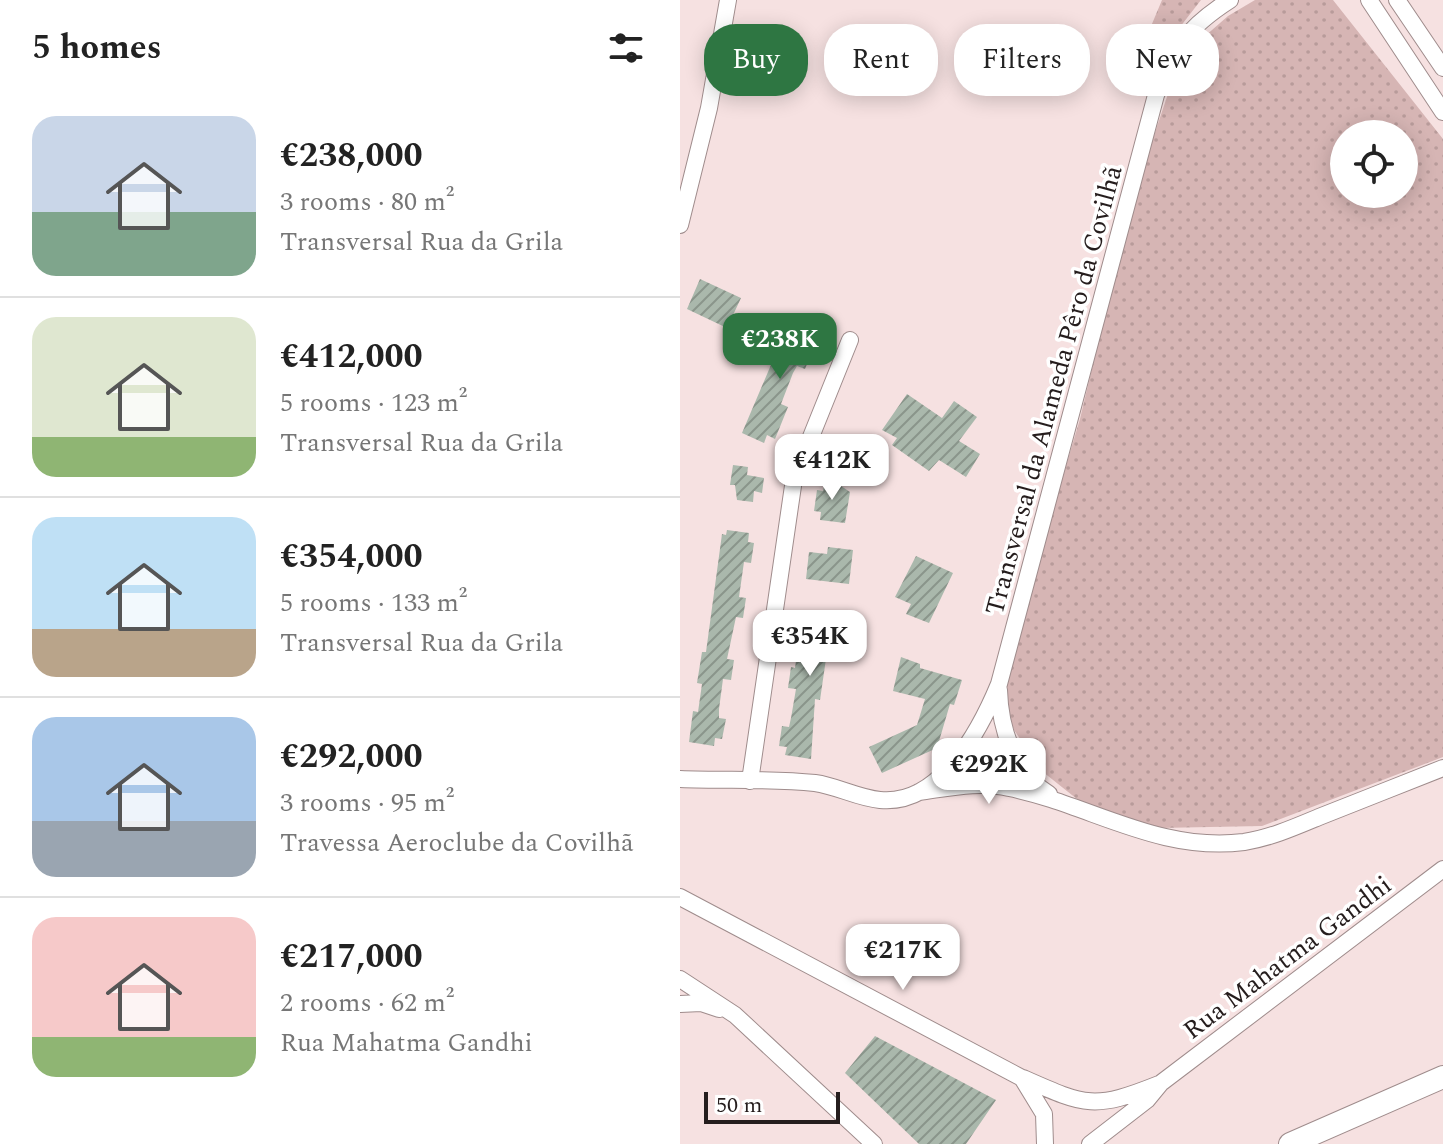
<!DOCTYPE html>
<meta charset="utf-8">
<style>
body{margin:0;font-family:Spectral,serif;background:#f6f6f6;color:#222;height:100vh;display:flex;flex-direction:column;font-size:30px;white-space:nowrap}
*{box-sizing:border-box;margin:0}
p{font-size:26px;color:#767676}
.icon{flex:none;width:44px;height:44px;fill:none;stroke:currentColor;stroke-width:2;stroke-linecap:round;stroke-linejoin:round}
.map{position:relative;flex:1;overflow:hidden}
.details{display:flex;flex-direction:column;background:#fff;width:680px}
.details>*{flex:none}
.hud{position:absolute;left:24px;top:24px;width:618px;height:72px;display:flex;gap:16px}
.controls{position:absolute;left:650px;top:120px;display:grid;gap:16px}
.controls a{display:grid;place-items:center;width:88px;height:88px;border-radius:50%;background:#fff;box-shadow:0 4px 20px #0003;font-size:40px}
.scale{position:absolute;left:24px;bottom:20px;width:136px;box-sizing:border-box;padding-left:8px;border:4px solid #251d1d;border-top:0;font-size:22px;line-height:28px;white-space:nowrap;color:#251d1d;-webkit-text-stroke:6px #fff;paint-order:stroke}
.price{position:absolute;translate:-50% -68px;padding:0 18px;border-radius:16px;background:#fff;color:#222;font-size:26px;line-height:52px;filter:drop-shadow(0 2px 4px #0008)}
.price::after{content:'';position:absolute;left:50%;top:48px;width:24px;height:18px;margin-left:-12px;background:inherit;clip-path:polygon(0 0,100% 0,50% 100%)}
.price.active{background:#2e7642;color:#fff}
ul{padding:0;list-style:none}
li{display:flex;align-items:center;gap:24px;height:200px;padding:0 32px}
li+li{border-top:2px solid #e0e0e0}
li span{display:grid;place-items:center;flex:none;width:224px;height:160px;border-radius:24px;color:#555}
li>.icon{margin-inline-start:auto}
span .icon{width:96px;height:96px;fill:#fffc;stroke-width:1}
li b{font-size:34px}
h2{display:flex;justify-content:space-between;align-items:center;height:96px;padding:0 32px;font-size:34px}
.pill{padding:0 28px;border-radius:32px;background:#fff;box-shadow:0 4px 20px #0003;font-size:28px;line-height:72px}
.pill.active{background:#2e7642;color:#fff}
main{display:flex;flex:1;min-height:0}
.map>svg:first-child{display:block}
.green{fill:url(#green-dots);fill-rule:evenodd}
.building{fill:url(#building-hatch)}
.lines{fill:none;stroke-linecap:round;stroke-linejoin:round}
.minor-casing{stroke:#9f8c8c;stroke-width:18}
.secondary-casing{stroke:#9f8c8c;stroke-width:24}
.minor{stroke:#fff;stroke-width:16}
.secondary{stroke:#fff;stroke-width:22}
.labels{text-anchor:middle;stroke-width:7;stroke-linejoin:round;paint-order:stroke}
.street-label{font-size:26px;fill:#251d1d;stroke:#fff}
</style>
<main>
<section class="details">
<h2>5 homes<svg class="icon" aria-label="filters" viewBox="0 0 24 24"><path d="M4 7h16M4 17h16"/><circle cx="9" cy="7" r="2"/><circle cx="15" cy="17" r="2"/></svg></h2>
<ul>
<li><span style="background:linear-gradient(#c9d6e8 60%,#7fa58c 0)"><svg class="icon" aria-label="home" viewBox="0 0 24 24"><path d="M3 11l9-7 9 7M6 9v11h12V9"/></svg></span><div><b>€238,000</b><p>3 rooms · 80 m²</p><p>Transversal Rua da Grila</p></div></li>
<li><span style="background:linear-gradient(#dfe7d0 75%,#8fb573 0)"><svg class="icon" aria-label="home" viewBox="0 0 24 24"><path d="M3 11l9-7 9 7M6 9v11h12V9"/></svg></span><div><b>€412,000</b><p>5 rooms · 123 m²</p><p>Transversal Rua da Grila</p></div></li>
<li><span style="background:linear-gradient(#bfe0f5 70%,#b9a48a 0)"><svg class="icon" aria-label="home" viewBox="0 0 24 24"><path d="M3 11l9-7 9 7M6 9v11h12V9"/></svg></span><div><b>€354,000</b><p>5 rooms · 133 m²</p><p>Transversal Rua da Grila</p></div></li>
<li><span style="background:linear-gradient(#a9c7e8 65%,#9aa5b1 0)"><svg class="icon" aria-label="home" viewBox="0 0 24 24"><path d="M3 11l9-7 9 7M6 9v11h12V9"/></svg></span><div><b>€292,000</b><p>3 rooms · 95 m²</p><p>Travessa Aeroclube da Covilhã</p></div></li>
<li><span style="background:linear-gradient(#f6c9c9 75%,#8fb573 0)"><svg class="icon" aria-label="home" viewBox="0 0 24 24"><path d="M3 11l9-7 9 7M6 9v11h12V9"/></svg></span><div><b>€217,000</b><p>2 rooms · 62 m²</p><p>Rua Mahatma Gandhi</p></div></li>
</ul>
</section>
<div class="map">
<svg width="763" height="1144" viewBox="0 0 763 1144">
<defs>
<pattern id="green-dots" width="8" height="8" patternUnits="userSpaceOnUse" patternTransform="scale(2)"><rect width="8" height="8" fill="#d6b5b4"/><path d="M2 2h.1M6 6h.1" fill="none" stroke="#b89b9a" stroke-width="1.8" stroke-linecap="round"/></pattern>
<pattern id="building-hatch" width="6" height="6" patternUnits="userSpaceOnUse" patternTransform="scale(2)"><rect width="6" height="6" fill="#aab8ac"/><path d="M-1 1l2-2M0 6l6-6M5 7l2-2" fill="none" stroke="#8a958b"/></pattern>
</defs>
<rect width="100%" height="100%" fill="#f6e1e1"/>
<!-- green -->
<path class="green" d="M 482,0 L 521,0 L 472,63 L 469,31 Z
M 575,0 L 653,0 L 763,139 L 763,757 L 582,826 L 478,828 L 402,803 L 363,772 L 334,730 L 323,701 L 343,609 L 400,419 L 451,204 L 500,58 L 548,16 ZM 664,134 L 724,134 L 724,194 L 664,194 Z"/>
<!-- building -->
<path class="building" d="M 20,279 L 61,298 L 47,328 L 7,309 Z
M 111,318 L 134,327 L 130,335 L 138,338 L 125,369 L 117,366 L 113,373 L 101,404 L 108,407 L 95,439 L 87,435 L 84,443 L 62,433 Z
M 227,394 L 262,418 L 274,401 L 297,417 L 279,441 L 300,454 L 286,477 L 259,460 L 249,471 L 212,445 L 217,438 L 202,430 Z
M 53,465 L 68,467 L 67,475 L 84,478 L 82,493 L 74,491 L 73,502 L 57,500 L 55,485 L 50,485 Z
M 146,476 L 170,492 L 165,523 L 140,520 L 141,512 L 134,511 L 137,490 L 143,491 Z
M 47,530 L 69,533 L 68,542 L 74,543 L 71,563 L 64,562 L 59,597 L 66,598 L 63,618 L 56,617 L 47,659 L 54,660 L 51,680 L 43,679 L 39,709 L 39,718 L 46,719 L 42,739 L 35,738 L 34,746 L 9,742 L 13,711 L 18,712 L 22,684 L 17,683 L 22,652 L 26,652 L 42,534 L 46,535 Z
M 148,547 L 173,550 L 169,584 L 126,579 L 129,552 L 147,554 Z
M 236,556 L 273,573 L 249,623 L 226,614 L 231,604 L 215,597 Z
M 141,610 L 166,613 L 162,647 L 148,645 L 140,700 L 135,699 L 131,759 L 105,755 L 107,747 L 99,746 L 102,726 L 109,727 L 111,718 L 116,689 L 108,688 L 111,667 L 115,668 L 122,615 L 140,617 Z
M 221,657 L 240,664 L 240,668 L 282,680 L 274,705 L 270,704 L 257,748 L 202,773 L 189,747 L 237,725 L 245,699 L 213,691 Z
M 195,1036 L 316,1100 L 286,1144 L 239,1144 L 165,1073 Z"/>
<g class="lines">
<defs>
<path id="minor" d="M 689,0 L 763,112
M 717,0 L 763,68
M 0,225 L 29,108 L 48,0
M 319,690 C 320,728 334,773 369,794
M 290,745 L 309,774 L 325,785
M 290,745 L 320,752 L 336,762
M 0,779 C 44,781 91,778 135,783 C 157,786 178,798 200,800 C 260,806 300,730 319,684 L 476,95 C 496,46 505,29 550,0
M 70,781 L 114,479 L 170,340
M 239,792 C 269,788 299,781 329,788 C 409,804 478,853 564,842 C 590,838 615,827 639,817 C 680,801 722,784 763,768
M 0,897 L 342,1078 L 364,1114 L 365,1144
M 0,979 L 55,1015 L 194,1144
M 0,1004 L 21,1003 L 39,1009
M 343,1078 C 406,1106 414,1110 479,1084
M 410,1144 L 467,1100 L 481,1083 L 763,869"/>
<path id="secondary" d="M 610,1144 L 763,1077"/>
</defs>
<!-- minor casing -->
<use href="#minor" class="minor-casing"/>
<!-- secondary casing -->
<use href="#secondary" class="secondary-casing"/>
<!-- minor -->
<use href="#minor" class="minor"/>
<!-- secondary -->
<use href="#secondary" class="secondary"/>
</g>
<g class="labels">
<!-- street labels -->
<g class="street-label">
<text transform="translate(373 390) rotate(-75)" y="9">Transversal da Alameda Pêro da Covilhã</text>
<text transform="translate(607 957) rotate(-37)" y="9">Rua Mahatma Gandhi</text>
</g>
</g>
</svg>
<div class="controls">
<a><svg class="icon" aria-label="locate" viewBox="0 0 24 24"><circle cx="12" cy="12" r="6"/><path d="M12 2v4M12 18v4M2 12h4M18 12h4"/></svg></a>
</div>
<div class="scale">50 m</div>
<b class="price active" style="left:100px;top:381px">€238K</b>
<b class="price" style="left:152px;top:502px">€412K</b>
<b class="price" style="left:130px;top:678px">€354K</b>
<b class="price" style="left:309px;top:806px">€292K</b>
<b class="price" style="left:223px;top:992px">€217K</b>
<div class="hud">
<a class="pill active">Buy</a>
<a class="pill">Rent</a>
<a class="pill">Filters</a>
<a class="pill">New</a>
</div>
</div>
</main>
